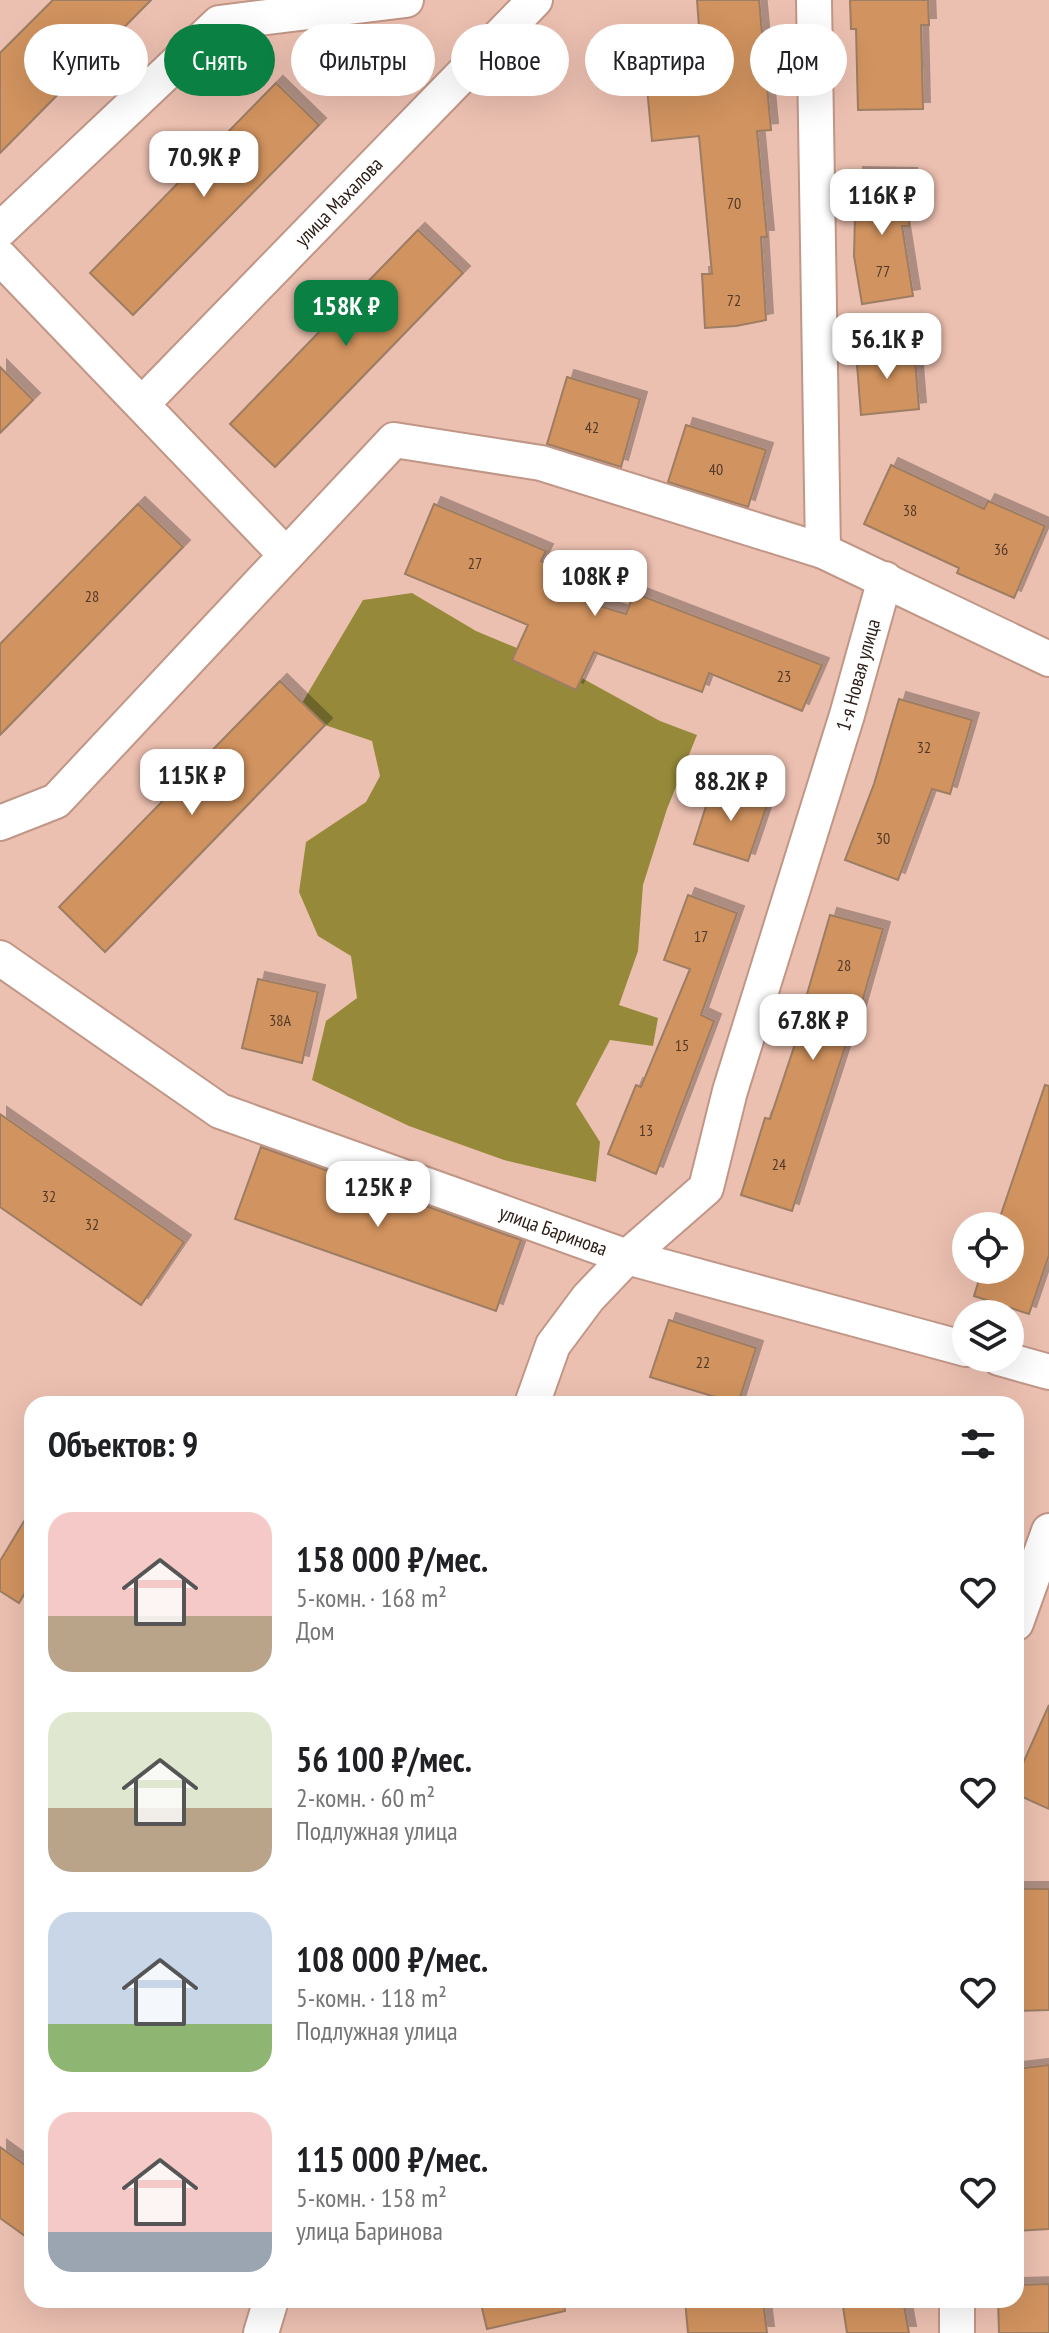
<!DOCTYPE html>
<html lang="ru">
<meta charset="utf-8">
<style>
body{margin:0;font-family:"PT Sans Narrow",sans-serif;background:#f6f6f6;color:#202124;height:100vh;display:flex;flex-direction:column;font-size:30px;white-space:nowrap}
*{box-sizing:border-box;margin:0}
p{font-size:26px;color:#757577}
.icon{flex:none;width:44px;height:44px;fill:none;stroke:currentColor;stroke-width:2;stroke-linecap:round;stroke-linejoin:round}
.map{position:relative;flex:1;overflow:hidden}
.panel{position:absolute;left:24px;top:1396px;width:1000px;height:912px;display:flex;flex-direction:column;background:#fff;border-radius:24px;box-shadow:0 8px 32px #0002}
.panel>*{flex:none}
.banner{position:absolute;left:24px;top:24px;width:1002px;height:72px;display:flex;gap:16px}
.tools{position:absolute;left:952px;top:1212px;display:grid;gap:16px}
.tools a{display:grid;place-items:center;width:72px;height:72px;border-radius:50%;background:#fff;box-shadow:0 8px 32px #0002;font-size:40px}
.price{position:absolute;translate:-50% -68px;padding:0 18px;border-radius:16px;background:#fff;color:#222;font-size:26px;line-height:52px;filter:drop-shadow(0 2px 4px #0008)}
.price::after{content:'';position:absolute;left:50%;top:48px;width:24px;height:18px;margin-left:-12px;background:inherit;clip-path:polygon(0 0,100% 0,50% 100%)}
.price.on{background:#0b8043;color:#fff}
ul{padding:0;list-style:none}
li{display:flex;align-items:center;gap:24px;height:200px;padding:0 24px}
li span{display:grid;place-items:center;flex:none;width:224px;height:160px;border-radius:24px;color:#555}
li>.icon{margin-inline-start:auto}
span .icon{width:96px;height:96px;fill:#fffc;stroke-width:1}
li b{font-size:34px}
h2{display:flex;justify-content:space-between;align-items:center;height:96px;padding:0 24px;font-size:34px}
.chip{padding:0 28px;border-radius:36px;background:#fff;box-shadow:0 8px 32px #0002;font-size:28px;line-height:72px}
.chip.on{background:#0b8043;color:#fff}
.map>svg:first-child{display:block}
.forest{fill:#968a3a}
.building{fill:#d1935f;stroke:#9d7d63;stroke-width:2;filter:url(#shadow)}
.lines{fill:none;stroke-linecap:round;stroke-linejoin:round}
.minor-casing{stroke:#c09687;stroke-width:38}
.minor{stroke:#fff;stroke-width:34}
.labels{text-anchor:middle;stroke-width:6;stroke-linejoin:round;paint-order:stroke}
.number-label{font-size:16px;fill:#543928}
.street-label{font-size:20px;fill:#2b1b15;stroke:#fde7df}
</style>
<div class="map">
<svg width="1049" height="2333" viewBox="0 0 1049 2333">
<defs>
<filter id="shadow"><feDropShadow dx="7" dy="-7" stdDeviation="0" flood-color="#0004"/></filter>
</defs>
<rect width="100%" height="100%" fill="#ecc0b1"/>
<!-- forest -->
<path class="forest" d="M 412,593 L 476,631 L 560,666 L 660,721 L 697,735 L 667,809 L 643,885 L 638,951 L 619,1005 L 658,1018 L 653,1046 L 610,1040 L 576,1104 L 600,1142 L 596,1182 L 504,1160 L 409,1126 L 312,1080 L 326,1021 L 357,998 L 351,956 L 318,936 L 299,892 L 306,842 L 366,802 L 380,776 L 372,741 L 325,725 L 302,703 L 363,600 Z"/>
<!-- building -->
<path class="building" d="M 53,0 L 151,0 L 0,153 L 0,53 Z
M 697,0 L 759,0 L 771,130 L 757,131 L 767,237 L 761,237 L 766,320 L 736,326 L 705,328 L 702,274 L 712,274 L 699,136 L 652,141 L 643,46 L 700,41 Z
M 850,0 L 928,0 L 929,25 L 921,25 L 923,109 L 858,110 L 856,29 L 851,29 Z
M 276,83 L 319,125 L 133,315 L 90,273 Z
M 856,174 L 910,175 L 909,226 L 902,226 L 913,296 L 862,304 L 854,256 Z
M 418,230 L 463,273 L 275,467 L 230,424 Z
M 914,347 L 919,409 L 861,415 L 856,352 Z
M 0,367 L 33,400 L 0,433 Z
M 567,377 L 640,399 L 621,467 L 547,444 Z
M 686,425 L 766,450 L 748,507 L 668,482 Z
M 891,465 L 984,509 L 988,501 L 1045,526 L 1014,598 L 957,573 L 959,568 L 864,524 Z
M 138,504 L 183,547 L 0,735 L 0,644 Z
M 434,504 L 546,551 L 541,561 L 588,582 L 583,601 L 626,614 L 634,593 L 822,665 L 802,711 L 709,673 L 702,692 L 594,652 L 576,690 L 512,660 L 528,625 L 405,574 Z
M 280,681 L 325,725 L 105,952 L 59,907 Z
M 899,699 L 972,720 L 950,794 L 932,789 L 898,880 L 845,860 L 874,784 Z
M 713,784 L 768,802 L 748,861 L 694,844 Z
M 688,895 L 737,913 L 701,1015 L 714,1021 L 656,1174 L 608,1154 L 636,1085 L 641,1087 L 690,969 L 664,960 Z
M 830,915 L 883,929 L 858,1016 L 855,1016 L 792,1211 L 741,1195 L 765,1118 L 770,1119 L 809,1002 L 805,1001 Z
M 258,979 L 318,992 L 302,1063 L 242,1048 Z
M 1045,1085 L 1049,1086 L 1049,1255 L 1029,1314 L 974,1296 L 982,1270 L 1010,1270 L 1010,1226 L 997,1226 Z
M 0,1114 L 184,1242 L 141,1305 L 0,1207 Z
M 261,1147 L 521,1240 L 496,1311 L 235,1219 Z
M 669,1320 L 756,1348 L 738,1404 L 650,1377 Z
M 32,1508 L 32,1581 L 19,1603 L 0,1591 L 0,1561 Z
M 1049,1705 L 1049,1809 L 1016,1794 L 1016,1779 Z
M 1016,1889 L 1049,1889 L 1049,2010 L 1016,2011 Z
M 1049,2065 L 1049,2229 L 1016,2231 L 1016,2069 Z
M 0,2147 L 32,2170 L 32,2241 L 0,2218 Z
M 1049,2284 L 1049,2333 L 999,2333 L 998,2300 L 1016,2300 L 1016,2285 Z
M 480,2300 L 564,2300 L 565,2311 L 487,2329 Z
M 685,2300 L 763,2300 L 767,2333 L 688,2333 Z
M 842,2300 L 903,2300 L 909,2333 L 847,2333 Z"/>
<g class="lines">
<defs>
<g id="minor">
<path d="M 814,0 L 823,551"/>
<path d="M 0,230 L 219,23 L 406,0"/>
<path d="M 0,257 L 286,555"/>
<path id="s1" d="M 142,404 L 535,0"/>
<path d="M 0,823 L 56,801 L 394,440 L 541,463 L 823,551 L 1049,659"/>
<path id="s2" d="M 0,958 L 220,1111 L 627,1257 L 966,1349"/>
<path d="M 999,1358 L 1049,1372"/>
<path id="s3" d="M 532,1404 L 553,1345 L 588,1298 L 627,1257 L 706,1188 L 730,1091 L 847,715 L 885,579"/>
<path d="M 1016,1623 L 1049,1531"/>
<path d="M 957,2300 L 957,2333"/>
<path d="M 261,2333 L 271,2300"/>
</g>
</defs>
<!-- minor casing -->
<use href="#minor" class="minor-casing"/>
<!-- minor -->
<use href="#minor" class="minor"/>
</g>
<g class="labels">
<!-- number labels -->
<g class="number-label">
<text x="734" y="209">70</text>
<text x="883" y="277">77</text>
<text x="734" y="306">72</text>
<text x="592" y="433">42</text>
<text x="716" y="475">40</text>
<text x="910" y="516">38</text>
<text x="1001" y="555">36</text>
<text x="475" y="569">27</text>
<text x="92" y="602">28</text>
<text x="784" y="682">23</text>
<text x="924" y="753">32</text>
<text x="883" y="844">30</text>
<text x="701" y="942">17</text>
<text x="844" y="971">28</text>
<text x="280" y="1026">38А</text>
<text x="682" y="1051">15</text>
<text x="646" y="1136">13</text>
<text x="779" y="1170">24</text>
<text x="49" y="1202">32</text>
<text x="92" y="1230">32</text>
<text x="703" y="1368">22</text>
</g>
<!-- street labels -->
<g class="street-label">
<text dy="7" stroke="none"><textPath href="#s1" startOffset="282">улица Махалова</textPath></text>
<text dy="7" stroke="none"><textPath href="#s3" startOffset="818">1-я Новая улица</textPath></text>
<text dy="7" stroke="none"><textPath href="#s2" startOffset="622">улица Баринова</textPath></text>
</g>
</g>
</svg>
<div class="tools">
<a><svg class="icon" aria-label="locate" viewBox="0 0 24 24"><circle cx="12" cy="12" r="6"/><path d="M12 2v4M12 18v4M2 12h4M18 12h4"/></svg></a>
<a><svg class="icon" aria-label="layers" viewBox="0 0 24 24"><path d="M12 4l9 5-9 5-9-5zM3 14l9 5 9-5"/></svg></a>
</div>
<b class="price" style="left:204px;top:199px">70.9K ₽</b>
<b class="price" style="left:882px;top:237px">116K ₽</b>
<b class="price on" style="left:346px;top:348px">158K ₽</b>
<b class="price" style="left:887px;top:381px">56.1K ₽</b>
<b class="price" style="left:595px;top:618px">108K ₽</b>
<b class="price" style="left:192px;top:817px">115K ₽</b>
<b class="price" style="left:731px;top:823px">88.2K ₽</b>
<b class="price" style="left:813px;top:1062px">67.8K ₽</b>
<b class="price" style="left:378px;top:1229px">125K ₽</b>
<div class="banner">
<a class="chip">Купить</a>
<a class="chip on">Снять</a>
<a class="chip">Фильтры</a>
<a class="chip">Новое</a>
<a class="chip">Квартира</a>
<a class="chip">Дом</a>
</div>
<section class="panel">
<h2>Объектов: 9<svg class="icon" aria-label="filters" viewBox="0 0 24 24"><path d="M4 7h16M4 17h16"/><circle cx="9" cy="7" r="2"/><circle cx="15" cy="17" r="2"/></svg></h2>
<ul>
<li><span style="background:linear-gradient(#f6c9c9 65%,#b9a48a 0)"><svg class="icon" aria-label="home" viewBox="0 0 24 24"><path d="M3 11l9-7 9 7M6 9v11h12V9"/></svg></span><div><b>158 000 ₽/мес.</b><p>5-комн. · 168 m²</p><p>Дом</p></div><svg class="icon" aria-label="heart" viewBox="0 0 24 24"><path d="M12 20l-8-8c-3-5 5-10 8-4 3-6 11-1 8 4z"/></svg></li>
<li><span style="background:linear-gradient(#dfe7d0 60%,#b9a48a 0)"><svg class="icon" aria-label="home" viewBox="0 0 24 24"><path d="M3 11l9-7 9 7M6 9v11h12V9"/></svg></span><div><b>56 100 ₽/мес.</b><p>2-комн. · 60 m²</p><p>Подлужная улица</p></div><svg class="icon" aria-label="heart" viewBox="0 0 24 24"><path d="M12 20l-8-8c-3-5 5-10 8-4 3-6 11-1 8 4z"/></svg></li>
<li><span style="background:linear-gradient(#c9d6e8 70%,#8fb573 0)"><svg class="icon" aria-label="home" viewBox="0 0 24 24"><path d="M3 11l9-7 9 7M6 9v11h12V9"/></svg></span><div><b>108 000 ₽/мес.</b><p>5-комн. · 118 m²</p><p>Подлужная улица</p></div><svg class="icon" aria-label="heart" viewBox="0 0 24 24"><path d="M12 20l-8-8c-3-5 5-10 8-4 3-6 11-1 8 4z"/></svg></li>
<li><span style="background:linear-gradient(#f6c9c9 75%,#9aa5b1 0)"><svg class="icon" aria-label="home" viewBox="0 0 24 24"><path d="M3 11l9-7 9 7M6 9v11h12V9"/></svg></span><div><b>115 000 ₽/мес.</b><p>5-комн. · 158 m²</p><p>улица Баринова</p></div><svg class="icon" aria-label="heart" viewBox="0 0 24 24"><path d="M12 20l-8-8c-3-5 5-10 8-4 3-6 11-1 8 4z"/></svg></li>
</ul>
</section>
</div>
